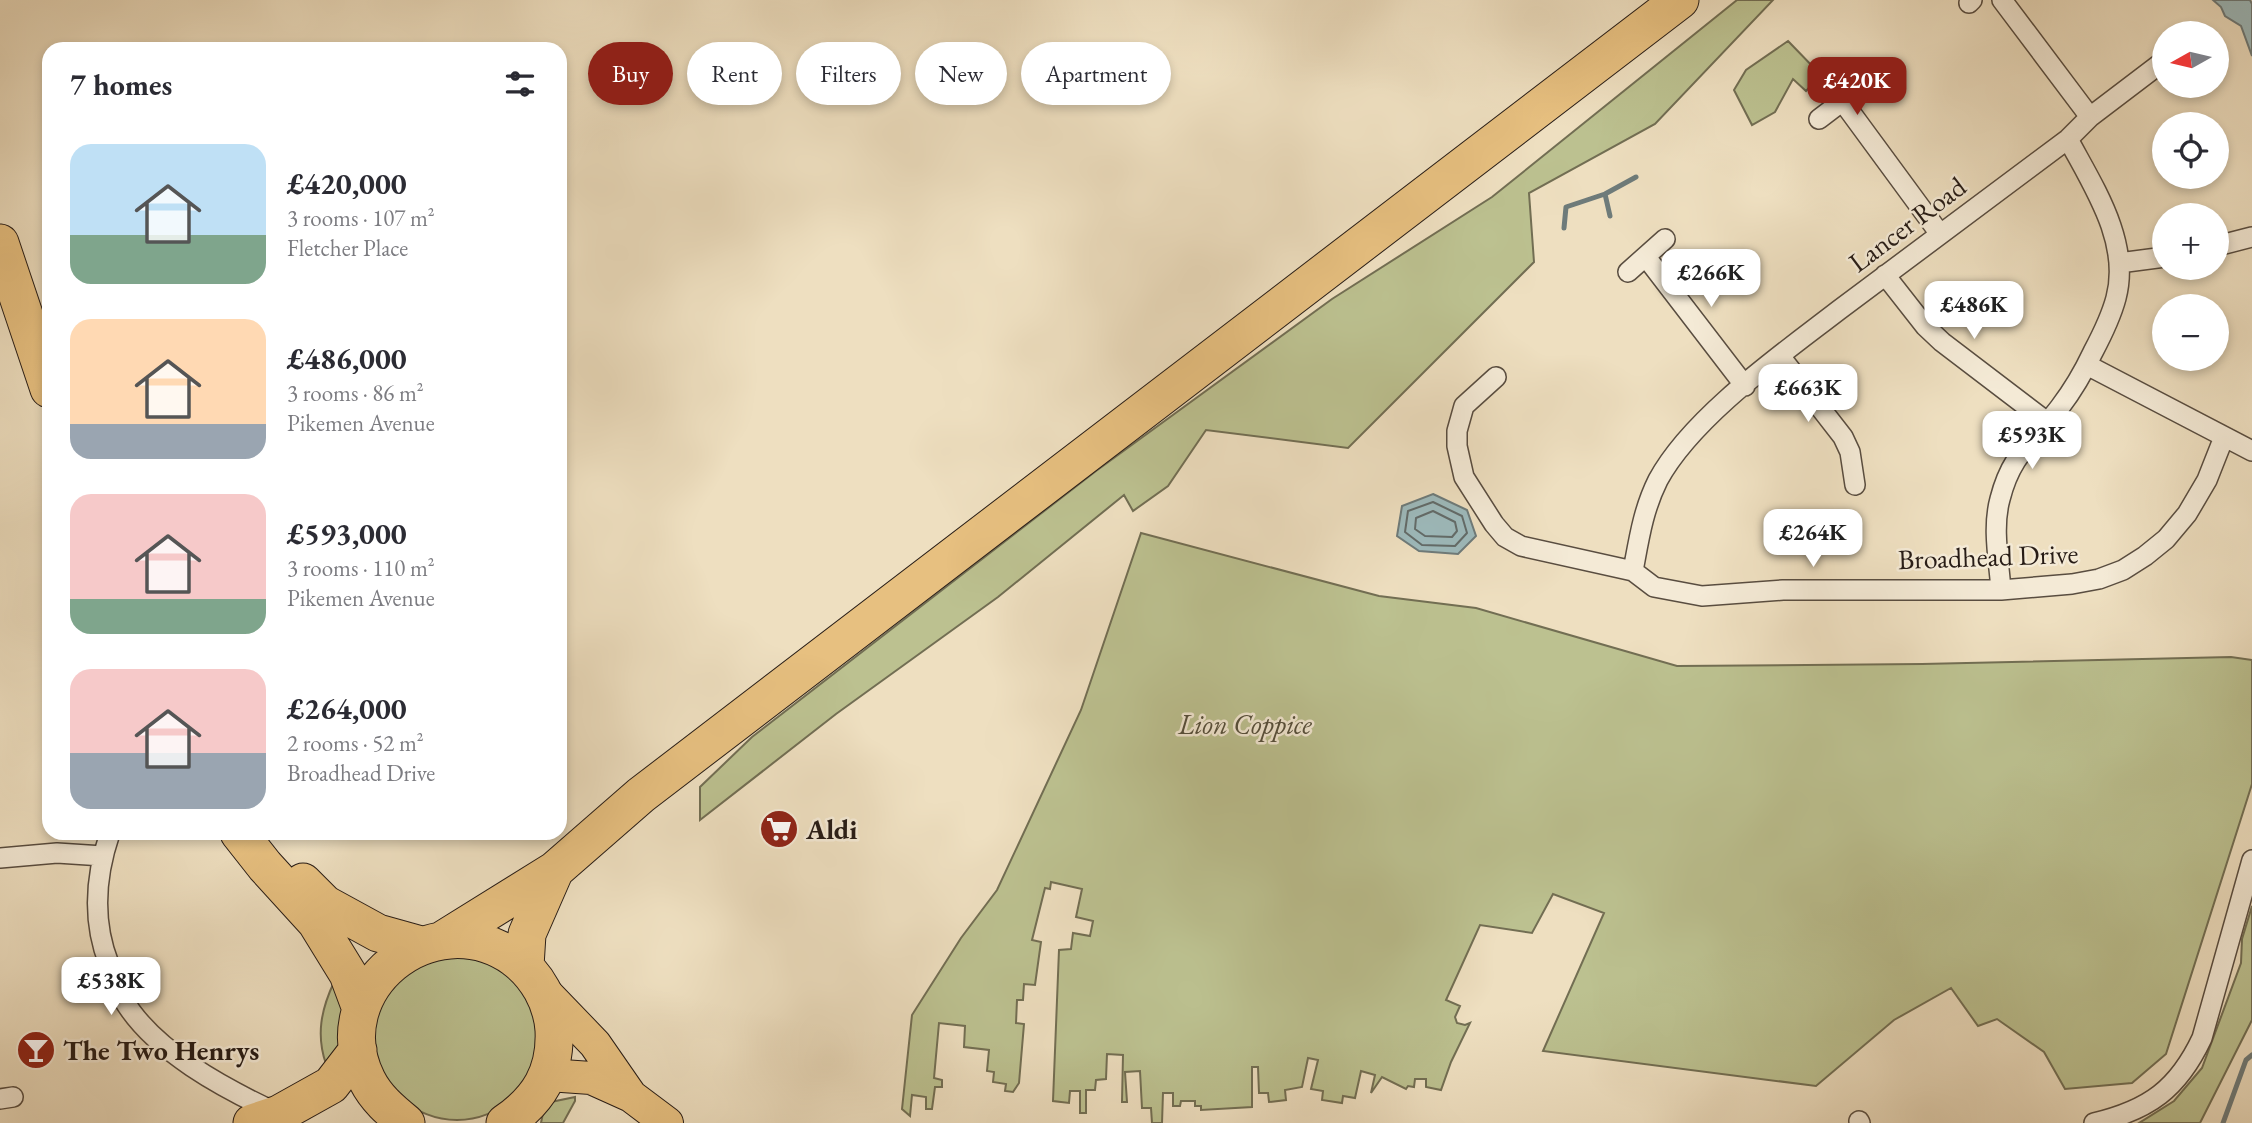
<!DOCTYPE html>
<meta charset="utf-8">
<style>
body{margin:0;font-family:"EB Garamond",serif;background:#f7f7f7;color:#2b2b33;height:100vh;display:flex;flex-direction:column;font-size:26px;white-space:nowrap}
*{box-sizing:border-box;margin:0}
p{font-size:23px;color:#7c7c81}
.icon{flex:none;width:38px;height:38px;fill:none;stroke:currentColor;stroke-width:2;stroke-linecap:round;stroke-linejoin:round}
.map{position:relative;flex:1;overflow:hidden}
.panel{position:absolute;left:42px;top:42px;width:525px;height:798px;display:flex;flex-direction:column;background:#fff;border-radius:21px;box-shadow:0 4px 10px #0003}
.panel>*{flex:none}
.banner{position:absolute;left:588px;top:42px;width:665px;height:63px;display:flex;gap:14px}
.needle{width:46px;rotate:262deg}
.buttons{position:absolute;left:2152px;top:21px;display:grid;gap:14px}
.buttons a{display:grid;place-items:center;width:77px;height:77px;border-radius:50%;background:#fff;box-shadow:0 4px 10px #0003;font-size:35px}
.price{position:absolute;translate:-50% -60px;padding:0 16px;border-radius:14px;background:#fff;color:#222;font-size:23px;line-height:46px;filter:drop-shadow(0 2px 4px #0008)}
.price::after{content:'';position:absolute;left:50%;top:42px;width:21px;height:16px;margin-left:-10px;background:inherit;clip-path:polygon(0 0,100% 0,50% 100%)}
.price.active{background:#8f2418;color:#fff}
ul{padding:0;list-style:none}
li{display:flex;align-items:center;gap:21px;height:175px;padding:0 28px}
li span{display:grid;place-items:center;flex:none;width:196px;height:140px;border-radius:21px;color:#555}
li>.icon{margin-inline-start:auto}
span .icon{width:84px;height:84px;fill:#fffc;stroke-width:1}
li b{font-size:30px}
h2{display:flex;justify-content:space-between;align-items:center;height:84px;padding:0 28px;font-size:30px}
.tag{padding:0 24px;border-radius:32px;background:#fff;box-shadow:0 4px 10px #0003;font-size:24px;line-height:63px}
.tag.active{background:#8f2418;color:#fff}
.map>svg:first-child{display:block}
.green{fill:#bcc190;stroke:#726e53;stroke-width:2}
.water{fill:#9dbabc;stroke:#6e7b7a;stroke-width:2}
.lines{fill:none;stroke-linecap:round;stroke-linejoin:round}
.shore{stroke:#626b69;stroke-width:2}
.stream{stroke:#6e7b7a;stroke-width:5}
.street-casing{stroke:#594d40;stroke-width:22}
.primary-casing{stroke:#271c16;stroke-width:34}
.highway-casing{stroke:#271c16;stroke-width:39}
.street{stroke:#f4ead6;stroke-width:19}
.primary{stroke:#e7c080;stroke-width:32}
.highway{stroke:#e7c080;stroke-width:37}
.labels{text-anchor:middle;stroke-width:5;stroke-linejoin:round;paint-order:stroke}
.street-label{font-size:28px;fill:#271c16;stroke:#f4ead6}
.park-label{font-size:28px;font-style:italic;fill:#544e3b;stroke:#f4ead6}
.poi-label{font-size:28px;font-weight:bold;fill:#271c16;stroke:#f4ead6;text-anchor:start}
</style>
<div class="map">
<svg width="2252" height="1123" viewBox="0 0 2252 1123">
<rect width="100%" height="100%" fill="#eedfc0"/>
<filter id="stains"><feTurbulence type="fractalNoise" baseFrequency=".00286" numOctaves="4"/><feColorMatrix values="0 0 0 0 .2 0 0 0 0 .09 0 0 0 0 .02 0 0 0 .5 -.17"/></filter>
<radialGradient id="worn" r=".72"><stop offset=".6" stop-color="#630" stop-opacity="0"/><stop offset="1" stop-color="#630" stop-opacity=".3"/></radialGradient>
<!-- green -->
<path class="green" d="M 1737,0 L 1773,0 L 1655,124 L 1529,193 L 1534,262 L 1348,448 L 1206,430 L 1168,486 L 1133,511 L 1124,495 L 998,597 L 836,714 L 700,820 L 700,787 L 752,737 L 1096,471 L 1332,299 L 1492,197 Z
M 1788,41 L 1821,75 L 1806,91 L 1793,79 L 1775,112 L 1752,125 L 1734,90 L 1746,70 Z
M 1141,533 L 1379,596 L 1476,608 L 1677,666 L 1922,664 L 2231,657 L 2252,660 L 2252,784 L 2166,1054 L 2132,1083 L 2065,1089 L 2044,1052 L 1997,1019 L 1978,1026 L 1951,988 L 1894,1020 L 1816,1086 L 1543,1051 L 1604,913 L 1553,894 L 1532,933 L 1480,925 L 1446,1000 L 1460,1006 L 1455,1017 L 1457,1023 L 1465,1025 L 1470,1023 L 1451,1062 L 1441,1090 L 1426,1087 L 1426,1079 L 1415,1079 L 1414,1087 L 1408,1086 L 1406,1089 L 1382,1077 L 1371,1093 L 1375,1075 L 1361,1071 L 1355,1098 L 1343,1096 L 1342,1103 L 1322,1100 L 1323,1091 L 1311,1089 L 1318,1060 L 1308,1058 L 1302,1087 L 1285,1090 L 1286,1100 L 1269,1102 L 1268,1093 L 1259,1093 L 1258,1067 L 1252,1067 L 1252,1107 L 1201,1110 L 1201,1106 L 1195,1106 L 1195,1101 L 1181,1101 L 1180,1106 L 1173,1106 L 1173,1093 L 1163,1093 L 1162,1123 L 1152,1123 L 1151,1108 L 1142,1108 L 1140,1071 L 1125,1072 L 1127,1102 L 1122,1102 L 1123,1055 L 1107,1054 L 1106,1079 L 1096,1080 L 1095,1090 L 1086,1090 L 1086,1113 L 1080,1113 L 1080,1091 L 1070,1091 L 1069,1103 L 1053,1101 L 1059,950 L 1071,949 L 1073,933 L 1090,936 L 1093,921 L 1076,917 L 1082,889 L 1051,882 L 1050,889 L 1045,888 L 1032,940 L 1041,942 L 1035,985 L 1024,984 L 1023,1000 L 1017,1000 L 1016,1023 L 1024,1024 L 1019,1083 L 1013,1092 L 1005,1091 L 1006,1084 L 993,1082 L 994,1072 L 987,1071 L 989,1050 L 964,1047 L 965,1026 L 939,1023 L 934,1078 L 942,1080 L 942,1087 L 935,1087 L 932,1109 L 926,1109 L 926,1097 L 912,1095 L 910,1116 L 902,1109 L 912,1015 L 961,938 L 997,890 L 1081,710 Z
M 2252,906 L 2252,1020 L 2200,1123 L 2139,1123 L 2174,1101 L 2202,1068 L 2241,963 L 2242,939 Z
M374 1037a83 83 0 1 1 166 0a83 83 0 1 1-166 0Z
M 334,982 L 344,992 L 341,1041 L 326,1064 C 316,1035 321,1010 334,982 Z
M 575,1097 L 575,1101 L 563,1123 L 541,1123 L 543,1113 L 551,1102 Z"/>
<!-- water -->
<path class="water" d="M 2213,0 L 2250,0 L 2252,4 L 2252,56 L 2241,26 L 2225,16 L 2221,7 Z
M 1433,494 L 1467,510 L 1476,536 L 1458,554 L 1419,551 L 1397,536 L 1402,506 Z"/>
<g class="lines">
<!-- shore -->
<path class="shore" d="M 1433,502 L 1462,516 L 1467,533 L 1455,546 L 1422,545 L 1405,532 L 1408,511 Z
M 1433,511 L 1455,522 L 1457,531 L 1452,537 L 1425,536 L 1415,529 L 1416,518 Z"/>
<!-- stream -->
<path class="stream" d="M 1605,194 L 1610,216
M 1564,228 L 1566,207 L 1605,194 L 1636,177
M 2223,1123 L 2246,1060 L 2252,1055"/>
<defs>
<path id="street" d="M 2002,0 L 2090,117
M 1969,3 L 1972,0
M 1843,102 L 1940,234
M 1819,119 L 1869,81
M 2217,246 L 2252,237
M 1646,257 L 1745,386
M 2119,263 L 2165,257
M 1628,272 L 1665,239
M 1885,275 L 1925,326 L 1942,342 L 2047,422
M 1780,356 L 1843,437 L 1850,452 L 1855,485
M 2087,365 L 2252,451
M 1496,377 L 1464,406 L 1457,431 L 1457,446 L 1464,477 L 1494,524 L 1505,537 L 1521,546 L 1633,571 L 1654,587 L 1702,596 L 1783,590 L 2001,590 L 2072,584 L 2099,579 L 2123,570 L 2145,556 L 2166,539 L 2187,514 L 2207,480 L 2224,437
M 1633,571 C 1639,539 1643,510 1658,480 C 1692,417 1782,354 1839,310 C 1915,253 1991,196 2068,139 L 2090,117 L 2165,60
M 2001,590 C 1999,561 1992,528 2000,499 C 2012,452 2033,443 2060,407 C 2073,390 2084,371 2093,352 C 2102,335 2111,317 2116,298 C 2131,242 2093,186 2068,139
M 110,833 C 95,877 92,921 109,964 C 113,976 117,988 123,999 C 153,1051 225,1089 277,1113
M 0,858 L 57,853 L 103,856
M 0,1099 L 13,1097
M 1859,1121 L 1860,1123
M 2094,1123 C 2149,1110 2178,1089 2202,1038 L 2252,860"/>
<path id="primary" d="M 544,991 L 595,1044 L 631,1096
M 548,1075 L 591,1078 L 631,1096 L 667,1123"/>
<path id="highway" d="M 0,243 L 49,389
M 239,833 L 265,866 L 316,922 L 348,974 L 361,1009
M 303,882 L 325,904 L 378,933 L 421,945
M 444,939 L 555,870 L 641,795 L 1680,0
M 525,966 L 527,934 L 555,870
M 252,1123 L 279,1114 L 331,1085 L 358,1050
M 406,1123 C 390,1110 376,1098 367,1080 C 322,990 431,900 514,958 C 537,975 552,1002 554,1030 C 556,1072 539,1100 505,1123"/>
</defs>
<!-- street casing -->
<use href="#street" class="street-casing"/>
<!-- primary casing -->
<use href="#primary" class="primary-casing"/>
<!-- highway casing -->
<use href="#highway" class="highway-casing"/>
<!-- street -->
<use href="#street" class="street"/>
<!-- primary -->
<use href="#primary" class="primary"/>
<!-- highway -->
<use href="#highway" class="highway"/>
</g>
<!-- icons -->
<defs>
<symbol id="supermarket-disc" viewBox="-11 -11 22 22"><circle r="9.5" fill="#8f2418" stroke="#f4ead6"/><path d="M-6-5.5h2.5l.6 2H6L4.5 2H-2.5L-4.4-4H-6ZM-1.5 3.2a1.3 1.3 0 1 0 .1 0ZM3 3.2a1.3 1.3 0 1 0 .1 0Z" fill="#fff"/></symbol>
<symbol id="bar-disc" viewBox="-11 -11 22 22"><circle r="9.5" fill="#8f2418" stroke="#f4ead6"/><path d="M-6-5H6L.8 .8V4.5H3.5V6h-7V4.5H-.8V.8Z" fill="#fff"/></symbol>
</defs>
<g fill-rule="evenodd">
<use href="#supermarket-disc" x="757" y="807" width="44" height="44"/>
<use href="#bar-disc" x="14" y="1028" width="44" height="44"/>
</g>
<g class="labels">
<!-- street labels -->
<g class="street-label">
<text transform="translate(1907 224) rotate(-37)" y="10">Lancer Road</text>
<text transform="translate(1988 556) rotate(-2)" y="10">Broadhead Drive</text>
</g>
<!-- park labels -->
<g class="park-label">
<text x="1245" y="734">Lion Coppice</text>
</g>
<!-- poi labels -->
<g class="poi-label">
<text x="806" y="839">Aldi</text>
<text x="63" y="1060">The Two Henrys</text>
</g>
</g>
<rect width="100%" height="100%" filter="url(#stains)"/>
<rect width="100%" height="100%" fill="url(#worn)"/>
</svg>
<div class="buttons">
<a><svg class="needle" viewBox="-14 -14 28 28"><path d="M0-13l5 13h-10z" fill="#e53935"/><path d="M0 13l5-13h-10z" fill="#7c7c81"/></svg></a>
<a><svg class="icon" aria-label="locate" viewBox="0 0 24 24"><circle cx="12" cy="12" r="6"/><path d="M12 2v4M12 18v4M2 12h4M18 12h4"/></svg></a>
<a>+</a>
<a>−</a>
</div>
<b class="price active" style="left:1857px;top:117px">£420K</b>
<b class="price" style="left:1711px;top:309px">£266K</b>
<b class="price" style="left:1974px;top:341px">£486K</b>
<b class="price" style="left:1808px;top:424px">£663K</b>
<b class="price" style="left:2032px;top:471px">£593K</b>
<b class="price" style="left:1813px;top:569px">£264K</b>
<b class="price" style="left:111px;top:1017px">£538K</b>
<div class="banner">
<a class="tag active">Buy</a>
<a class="tag">Rent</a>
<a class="tag">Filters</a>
<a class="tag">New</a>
<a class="tag">Apartment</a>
</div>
<section class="panel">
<h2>7 homes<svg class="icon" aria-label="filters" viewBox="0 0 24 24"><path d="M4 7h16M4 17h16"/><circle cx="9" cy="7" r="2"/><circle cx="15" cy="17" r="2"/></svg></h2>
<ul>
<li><span style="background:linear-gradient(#bfe0f5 65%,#7fa58c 0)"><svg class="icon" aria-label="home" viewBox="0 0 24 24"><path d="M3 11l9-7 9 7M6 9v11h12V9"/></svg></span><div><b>£420,000</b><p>3 rooms · 107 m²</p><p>Fletcher Place</p></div></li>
<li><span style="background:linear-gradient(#ffd9b3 75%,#9aa5b1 0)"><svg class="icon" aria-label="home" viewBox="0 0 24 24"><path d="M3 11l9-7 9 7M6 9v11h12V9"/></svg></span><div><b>£486,000</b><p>3 rooms · 86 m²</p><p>Pikemen Avenue</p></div></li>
<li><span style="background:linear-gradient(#f6c9c9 75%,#7fa58c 0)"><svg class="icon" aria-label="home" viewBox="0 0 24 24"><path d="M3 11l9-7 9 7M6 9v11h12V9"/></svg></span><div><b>£593,000</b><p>3 rooms · 110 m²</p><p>Pikemen Avenue</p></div></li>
<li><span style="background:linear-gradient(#f6c9c9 60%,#9aa5b1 0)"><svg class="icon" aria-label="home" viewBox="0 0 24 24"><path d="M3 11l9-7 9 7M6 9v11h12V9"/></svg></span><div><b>£264,000</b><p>2 rooms · 52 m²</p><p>Broadhead Drive</p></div></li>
</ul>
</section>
</div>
